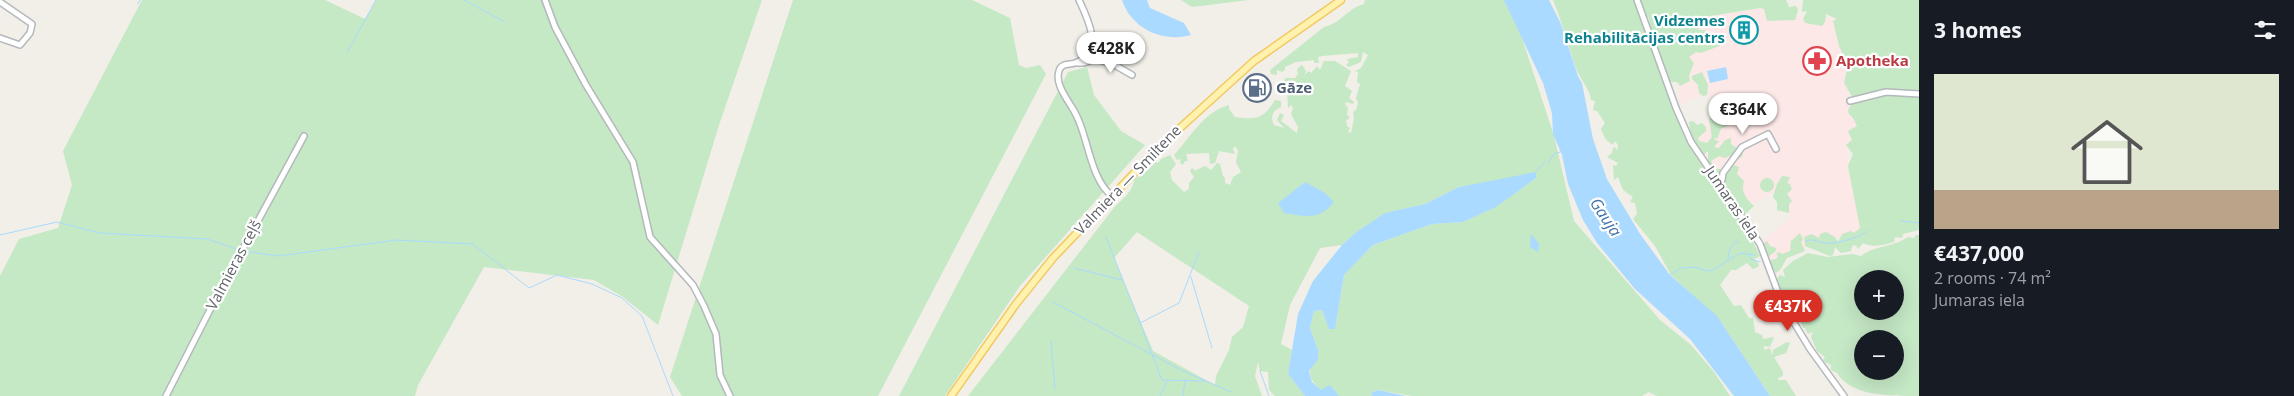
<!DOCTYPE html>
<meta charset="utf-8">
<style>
body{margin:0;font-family:"Open Sans",sans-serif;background:#242831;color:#f1f3f6;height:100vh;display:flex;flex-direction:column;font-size:19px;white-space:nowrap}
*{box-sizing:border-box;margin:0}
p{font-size:16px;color:#9ea1a6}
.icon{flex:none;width:28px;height:28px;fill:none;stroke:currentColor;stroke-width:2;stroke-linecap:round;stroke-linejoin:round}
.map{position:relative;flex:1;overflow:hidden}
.sheet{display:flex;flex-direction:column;background:#171b24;width:375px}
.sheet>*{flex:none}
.controls{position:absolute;left:1854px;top:270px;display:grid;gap:10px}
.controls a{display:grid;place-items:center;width:50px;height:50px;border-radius:50%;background:#171b24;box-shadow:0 5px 20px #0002;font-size:25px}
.price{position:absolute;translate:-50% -42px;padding:0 11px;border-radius:18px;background:#fff;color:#222;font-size:16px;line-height:32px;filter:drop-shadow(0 1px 2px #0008)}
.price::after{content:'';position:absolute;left:50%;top:30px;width:15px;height:11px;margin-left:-8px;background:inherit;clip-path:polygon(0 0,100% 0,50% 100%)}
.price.active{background:#d93025;color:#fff}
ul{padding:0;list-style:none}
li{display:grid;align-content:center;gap:10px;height:265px;padding:0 15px}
li span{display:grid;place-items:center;height:155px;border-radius:0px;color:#555}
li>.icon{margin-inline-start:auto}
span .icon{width:90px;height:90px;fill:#fffc;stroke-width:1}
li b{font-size:21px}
h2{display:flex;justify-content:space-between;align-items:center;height:60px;padding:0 15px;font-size:21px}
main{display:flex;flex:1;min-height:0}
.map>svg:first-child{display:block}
.medical{fill:#fce8e6}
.green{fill:#c5e8c5;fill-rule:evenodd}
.water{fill:#aadaff}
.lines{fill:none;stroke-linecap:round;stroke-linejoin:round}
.stream{stroke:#aadaff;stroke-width:1}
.minor-casing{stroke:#b5b8bc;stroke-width:8}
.major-casing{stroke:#f2c960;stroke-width:9}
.minor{stroke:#fff;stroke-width:5}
.major{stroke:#fff2af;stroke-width:6}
.labels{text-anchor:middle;stroke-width:4.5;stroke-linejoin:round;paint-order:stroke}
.culture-label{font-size:15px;font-weight:bold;fill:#0d838f;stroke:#fff;text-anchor:end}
.health-label{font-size:15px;font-weight:bold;fill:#be3a42;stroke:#fff;text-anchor:start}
.service-label{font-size:15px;font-weight:bold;fill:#4e5e75;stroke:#fff;text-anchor:start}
.street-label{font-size:15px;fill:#5f6368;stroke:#fff}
.water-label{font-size:16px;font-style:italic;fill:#4174aa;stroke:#fff}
</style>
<main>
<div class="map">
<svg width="1919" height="396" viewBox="0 0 1919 396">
<rect width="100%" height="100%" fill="#f1efe8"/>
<!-- medical -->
<path class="medical" d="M 1760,8 L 1771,14 L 1838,19 L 1853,117 L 1857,126 L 1847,144 L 1848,166 L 1861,232 L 1827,240 L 1770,260 L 1762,241 L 1791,218 L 1774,191 L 1744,211 L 1689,132 L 1719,117 L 1708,93 L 1679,105 L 1678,27 L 1704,17 Z"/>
<!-- green -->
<path class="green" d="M 142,0 L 325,0 L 365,19 L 376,0 L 762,0 L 719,125 L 658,325 L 623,297 L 594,280 L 484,267 L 418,385 L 415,396 L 0,396 L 0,276 L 19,239 L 58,228 L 72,185 L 63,151 Z
M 793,0 L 972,0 L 1010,18 L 1019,65 L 1026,68 L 1040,65 L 1046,74 L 878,396 L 682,396 L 670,377 Z
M 1181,0 L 1249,0 L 1192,7 Z
M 1365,0 L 1506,0 L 1520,32 L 1554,136 L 1574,221 L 1660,320 L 1690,344 L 1714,372 L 1730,396 L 1657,396 L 1649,392 L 1642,396 L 1412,396 L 1378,390 L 1371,393 L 1372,396 L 1339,396 L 1330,386 L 1321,390 C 1304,375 1310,368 1318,350 L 1310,328 L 1314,311 L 1322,310 L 1329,329 L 1335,328 L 1344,275 L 1373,245 L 1432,224 L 1463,222 L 1495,207 L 1536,178 L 1498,180 L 1459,187 L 1425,204 L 1386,213 L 1355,233 L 1342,245 L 1320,248 L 1290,305 L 1281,344 L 1292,350 L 1288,374 L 1305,396 L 1275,396 L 1269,390 L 1268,372 L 1260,371 L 1258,362 L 1255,376 L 1262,396 L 968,396 L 1113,209 C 1121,200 1134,191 1134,179 L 1143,174 L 1156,162 L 1158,163 L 1161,159 L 1170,155 L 1176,164 L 1170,172 L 1172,180 L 1184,192 L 1189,189 L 1189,183 L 1194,177 L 1190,171 L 1192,168 L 1197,172 L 1196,170 L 1205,166 L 1211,170 L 1217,163 L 1220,164 L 1223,176 L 1225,178 L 1225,183 L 1230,185 L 1233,177 L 1241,172 L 1236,162 L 1238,151 L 1235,146 L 1233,149 L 1235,154 L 1219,151 L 1215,163 L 1210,164 L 1209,153 L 1186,154 L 1188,161 L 1185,161 L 1183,165 L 1180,163 L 1181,159 L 1177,160 L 1174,155 C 1191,137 1203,112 1229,105 L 1229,109 L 1235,117 C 1258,120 1263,119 1275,100 L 1281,101 L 1281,107 C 1273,110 1270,117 1274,125 L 1284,128 L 1277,120 L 1280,113 L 1284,115 L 1281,121 L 1297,133 L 1298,127 L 1291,114 L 1293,108 L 1291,105 L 1288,108 L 1287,90 L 1292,89 L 1284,83 L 1285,78 L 1295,78 L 1298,74 L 1297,69 L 1302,65 L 1306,71 L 1304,75 L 1309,71 L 1311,73 L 1317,66 L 1320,70 L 1324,61 L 1335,61 L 1351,71 L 1345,86 L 1352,91 L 1349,98 L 1354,102 L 1353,104 L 1346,102 L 1345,104 L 1348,108 L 1347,115 L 1350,117 L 1346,121 L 1347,126 L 1350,128 L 1348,132 L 1351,133 L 1354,119 L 1353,112 L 1356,110 L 1358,103 L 1356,98 L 1360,84 L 1357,82 L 1358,72 L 1355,71 L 1361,68 L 1368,55 L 1363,52 L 1361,62 L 1349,67 L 1346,65 L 1349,62 L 1347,59 L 1358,57 L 1358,53 L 1322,56 L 1318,57 L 1319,63 L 1314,63 L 1314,60 L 1296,62 L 1285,67 L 1285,70 L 1282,72 L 1277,70 L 1277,75 L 1271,74 L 1270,70 L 1324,27 C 1340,24 1348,8 1364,4 ZM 1137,232 L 1249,306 L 1243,327 L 1232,337 L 1229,350 L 1216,376 L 1215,385 L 1153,351 L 1114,258 Z
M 1553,0 L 1635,0 C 1645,26 1652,54 1664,78 L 1661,80 L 1664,80 L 1668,95 L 1672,100 L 1671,103 L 1683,129 L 1683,134 L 1688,136 L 1702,163 L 1708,160 L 1708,152 L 1706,152 L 1703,157 L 1691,138 L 1689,122 L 1693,121 L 1697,125 L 1702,123 L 1706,127 L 1706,131 L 1698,138 L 1699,141 L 1707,143 L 1712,137 L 1709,119 L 1713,117 L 1722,121 L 1721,115 L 1725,113 L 1717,103 L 1721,101 L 1725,103 L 1727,110 L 1733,112 L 1731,119 L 1736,121 L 1721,129 L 1717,139 L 1714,137 L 1715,140 L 1719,141 L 1714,147 L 1719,148 L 1725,140 L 1731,138 L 1731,144 L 1742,151 L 1743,155 L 1739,159 L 1731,159 L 1729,156 L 1725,158 L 1719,156 L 1711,161 L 1713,164 L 1703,167 L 1713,186 L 1739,216 L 1739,225 L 1749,234 L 1760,256 L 1754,259 L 1759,264 L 1758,267 L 1753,269 L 1747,263 L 1736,270 L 1731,270 L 1720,285 L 1734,306 L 1741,305 L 1749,318 L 1753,318 L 1755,332 L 1762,335 L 1763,339 L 1774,337 L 1770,347 L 1764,346 L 1764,350 L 1770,348 L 1772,356 L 1773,350 L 1787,342 L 1790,343 L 1786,353 L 1774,357 L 1783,372 L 1783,376 L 1778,378 L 1778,380 L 1786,380 L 1796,396 L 1770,396 L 1721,322 L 1671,275 L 1655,246 L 1633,219 L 1637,214 L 1635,203 L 1630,202 L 1633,197 L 1623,190 L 1618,177 L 1614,180 L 1613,165 L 1616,166 L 1618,163 L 1607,157 L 1612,153 L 1613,148 L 1615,147 L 1617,150 L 1618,145 L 1615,141 L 1613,145 L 1606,140 L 1601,129 L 1605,123 L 1597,111 L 1593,110 L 1595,101 L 1591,100 C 1590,89 1580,79 1576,68 C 1568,45 1562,22 1553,0 Z
M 1637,0 L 1786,0 L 1789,7 L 1796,6 L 1798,10 L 1795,20 L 1767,21 L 1764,9 L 1760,8 L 1704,17 L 1702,23 L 1696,24 L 1703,24 L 1698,30 L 1705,30 L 1710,36 L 1707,42 L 1721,39 L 1722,45 L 1701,53 L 1696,52 L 1689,57 L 1694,63 L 1689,76 L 1690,81 L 1680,86 L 1677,82 L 1668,82 C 1663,69 1646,29 1649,18 L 1645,17 Z
M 1803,0 L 1919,0 L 1919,230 L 1903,234 L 1902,238 L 1895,237 L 1894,242 C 1885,245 1872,248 1863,243 L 1858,249 L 1856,245 L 1852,246 L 1851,251 L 1841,253 L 1835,247 L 1833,255 L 1830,256 L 1805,246 L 1804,237 L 1812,234 L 1819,238 L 1820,234 L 1826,232 L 1835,237 L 1838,242 L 1842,234 L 1851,231 L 1854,233 L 1860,228 L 1848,166 L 1853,154 L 1846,145 L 1852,140 L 1848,131 L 1857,126 L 1853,118 L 1849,114 L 1848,110 L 1854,100 L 1844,83 L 1848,65 L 1839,46 L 1833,21 L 1837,19 L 1826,14 L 1825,22 L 1822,26 L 1805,23 L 1803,19 L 1807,11 L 1802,12 Z
M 1087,67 L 1094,95 L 1121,131 L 1145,145 L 1020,286 L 945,396 L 899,396 L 1068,72 Z
M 1702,72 L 1708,85 L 1707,95 L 1703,96 L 1699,93 L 1698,85 L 1692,79 L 1692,76 Z
M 1731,164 L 1739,167 L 1737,174 L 1744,181 C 1740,193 1748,200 1754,206 L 1742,217 L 1718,189 L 1709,174 L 1710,169 L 1720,169 L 1724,171 Z
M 1782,176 L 1790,177 L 1787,183 L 1790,184 L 1792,189 L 1787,194 L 1792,201 L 1789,204 L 1789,213 L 1777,210 L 1777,202 L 1773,197 L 1777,184 Z
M1760 185a7 7 0 1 1 14 0a7 7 0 1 1-14 0Z
M 1800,233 L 1803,239 L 1801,242 L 1805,251 L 1787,258 L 1780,270 L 1776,273 L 1770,268 L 1770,260 L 1776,259 L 1778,256 L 1776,254 L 1779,252 L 1782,254 L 1790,251 L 1791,241 Z
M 1916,235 L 1919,235 L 1919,396 C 1889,396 1851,396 1837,373 L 1831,370 L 1831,365 L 1823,361 L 1825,357 L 1817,351 L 1811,337 L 1813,332 L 1808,334 L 1805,328 L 1803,328 L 1796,306 L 1793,307 L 1794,310 L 1789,312 L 1780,293 L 1783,291 L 1778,288 L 1777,279 L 1780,275 L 1785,277 L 1783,270 L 1793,261 L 1808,253 L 1828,257 L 1852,254 L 1861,256 C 1875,245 1892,248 1908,237 L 1914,238 ZM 1862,279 L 1895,279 L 1895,311 L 1862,311 ZM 1862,339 L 1895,339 L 1895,371 L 1862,371 Z
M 1767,241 L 1770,246 L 1776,248 L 1776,251 L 1768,257 L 1765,255 L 1766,249 L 1763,244 Z"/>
<!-- water -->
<path class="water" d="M 1122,0 L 1147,0 L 1150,8 L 1184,23 L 1191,35 C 1162,43 1131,28 1122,0 Z
M 1504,0 L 1549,0 L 1561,24 L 1578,76 L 1582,83 L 1593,139 L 1607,179 L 1640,234 L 1670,275 L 1717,316 L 1770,396 L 1734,396 L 1690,339 L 1635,289 L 1621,272 L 1597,243 L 1583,220 L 1568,184 L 1562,155 L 1553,134 L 1552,113 L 1543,83 Z
M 1726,67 L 1728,79 L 1710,83 L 1707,71 Z
M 1536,172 L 1536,178 L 1496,207 L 1463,222 L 1432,224 L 1373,245 L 1344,275 L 1335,329 L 1329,329 L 1322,310 L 1314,311 L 1310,328 L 1318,350 L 1318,360 L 1309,371 L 1312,382 L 1321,390 L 1330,385 L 1339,396 L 1305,396 L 1288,374 L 1298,314 L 1313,281 L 1342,245 L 1355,233 L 1385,213 L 1425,204 L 1459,187 Z
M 1305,182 L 1325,193 L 1334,202 C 1319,221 1306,216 1284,213 L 1278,203 Z
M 1531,234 L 1539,244 L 1538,252 L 1530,247 Z
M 1378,390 L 1406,396 L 1372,396 L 1371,393 Z"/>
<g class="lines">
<!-- stream -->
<path class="stream" d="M 464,0 L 505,22
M 138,4 L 140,0
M 347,53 L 376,0
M 1548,163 L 1554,154 L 1560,152
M 1536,172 L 1544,162
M 1901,221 L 1919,223
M 0,235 L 57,222 L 100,233 L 207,239 L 239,250
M 1106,237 L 1140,323
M 1806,241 C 1814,238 1817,242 1825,243 C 1833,245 1863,237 1867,231
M 243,251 L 278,256 L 397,240 L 473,244 L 529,288 L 557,275 L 592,284 L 622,298 L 642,316 L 673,396
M 1199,252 L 1179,303 L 1140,323 L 1162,380 L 1205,381
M 1749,255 L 1751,259 L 1760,262
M 1728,259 L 1729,251 L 1736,241 L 1739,243
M 1074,268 L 1122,280
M 1670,275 L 1681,268 L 1695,267 L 1707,271 L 1713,270 L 1740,253 L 1755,255
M 1191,277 L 1212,348
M 1053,302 L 1181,370 L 1231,392
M 1051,341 L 1055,389
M 1260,371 L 1269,396
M 1160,396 L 1167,381
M 1183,396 L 1185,380"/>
<defs>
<path id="minor" d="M 545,0 L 555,27 L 586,85 L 633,162 L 650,237 L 693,285 L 704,306 L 716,334 L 720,375 L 730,396
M 1079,0 C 1088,19 1105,53 1075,63 C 1069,65 1061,63 1059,71 C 1055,83 1065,96 1071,106 C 1089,132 1088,177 1112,196
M 1637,0 L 1676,108 L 1691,142 L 1760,244 L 1782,303 L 1810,349 L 1844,396
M 0,2 L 32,24 L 30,33 L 20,45 L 0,38
M 1095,59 L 1113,64 L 1132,75
M 1077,63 L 1084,63 L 1095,59 L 1097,54 L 1094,40
M 1850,101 L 1886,92 L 1919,94
M 1722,180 L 1723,173 L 1742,147 L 1768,134 L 1776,149
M 166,396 L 214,302 L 304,136"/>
<path id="major" d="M 951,396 L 1016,304 L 1053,258 L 1159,147 L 1254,61 L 1341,0"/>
</defs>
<!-- minor casing -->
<use href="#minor" class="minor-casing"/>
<!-- major casing -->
<use href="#major" class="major-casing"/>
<!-- minor -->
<use href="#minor" class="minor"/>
<!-- major -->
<use href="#major" class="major"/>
</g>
<!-- icons -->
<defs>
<symbol id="building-ring" viewBox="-11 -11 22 22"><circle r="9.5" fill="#fff" stroke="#0f9aa8" stroke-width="1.5"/><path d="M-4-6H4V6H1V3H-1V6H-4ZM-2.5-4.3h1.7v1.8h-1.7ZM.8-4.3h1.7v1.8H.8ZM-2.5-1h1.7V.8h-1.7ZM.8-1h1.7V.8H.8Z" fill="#0f9aa8"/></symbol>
<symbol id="pharmacy-ring" viewBox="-11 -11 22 22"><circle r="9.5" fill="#fff" stroke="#e0444e" stroke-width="1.5"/><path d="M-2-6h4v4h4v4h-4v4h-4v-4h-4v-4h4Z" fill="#e0444e"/></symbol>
<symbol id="fuel-ring" viewBox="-11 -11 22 22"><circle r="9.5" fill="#fff" stroke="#5c6f8a" stroke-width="1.5"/><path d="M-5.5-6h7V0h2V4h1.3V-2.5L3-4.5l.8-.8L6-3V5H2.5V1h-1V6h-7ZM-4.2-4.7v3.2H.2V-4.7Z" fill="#5c6f8a"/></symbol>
</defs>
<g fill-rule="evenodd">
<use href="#building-ring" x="1728" y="14" width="32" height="32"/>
<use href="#pharmacy-ring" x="1801" y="45" width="32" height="32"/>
<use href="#fuel-ring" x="1241" y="72" width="32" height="32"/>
</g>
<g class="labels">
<!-- culture labels -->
<g class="culture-label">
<text x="1725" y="26">Vidzemes<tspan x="1725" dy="17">Rehabilitācijas centrs</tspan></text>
</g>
<!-- health labels -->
<g class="health-label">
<text x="1836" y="66">Apotheka</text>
</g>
<!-- service labels -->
<g class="service-label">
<text x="1276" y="93">Gāze</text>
</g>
<!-- street labels -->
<g class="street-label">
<text transform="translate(1128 180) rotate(-46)" y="5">Valmiera — Smiltene</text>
<text transform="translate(1732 203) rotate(56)" y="5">Jumaras iela</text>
<text transform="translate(234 265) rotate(-62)" y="5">Valmieras ceļš</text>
</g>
<!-- water labels -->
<g class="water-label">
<text transform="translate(1606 217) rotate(56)" y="6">Gauja</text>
</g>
</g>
</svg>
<div class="controls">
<a>+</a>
<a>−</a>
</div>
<b class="price" style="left:1111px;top:74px">€428K</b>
<b class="price" style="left:1743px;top:135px">€364K</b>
<b class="price active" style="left:1788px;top:332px">€437K</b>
</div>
<section class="sheet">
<h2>3 homes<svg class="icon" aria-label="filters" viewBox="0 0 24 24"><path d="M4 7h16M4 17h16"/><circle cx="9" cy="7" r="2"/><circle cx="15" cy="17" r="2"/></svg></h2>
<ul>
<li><span style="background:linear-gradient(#dfe7d0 75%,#b9a48a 0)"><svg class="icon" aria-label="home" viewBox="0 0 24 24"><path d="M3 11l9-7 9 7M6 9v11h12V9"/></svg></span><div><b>€437,000</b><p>2 rooms · 74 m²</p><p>Jumaras iela</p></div></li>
</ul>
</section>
</main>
